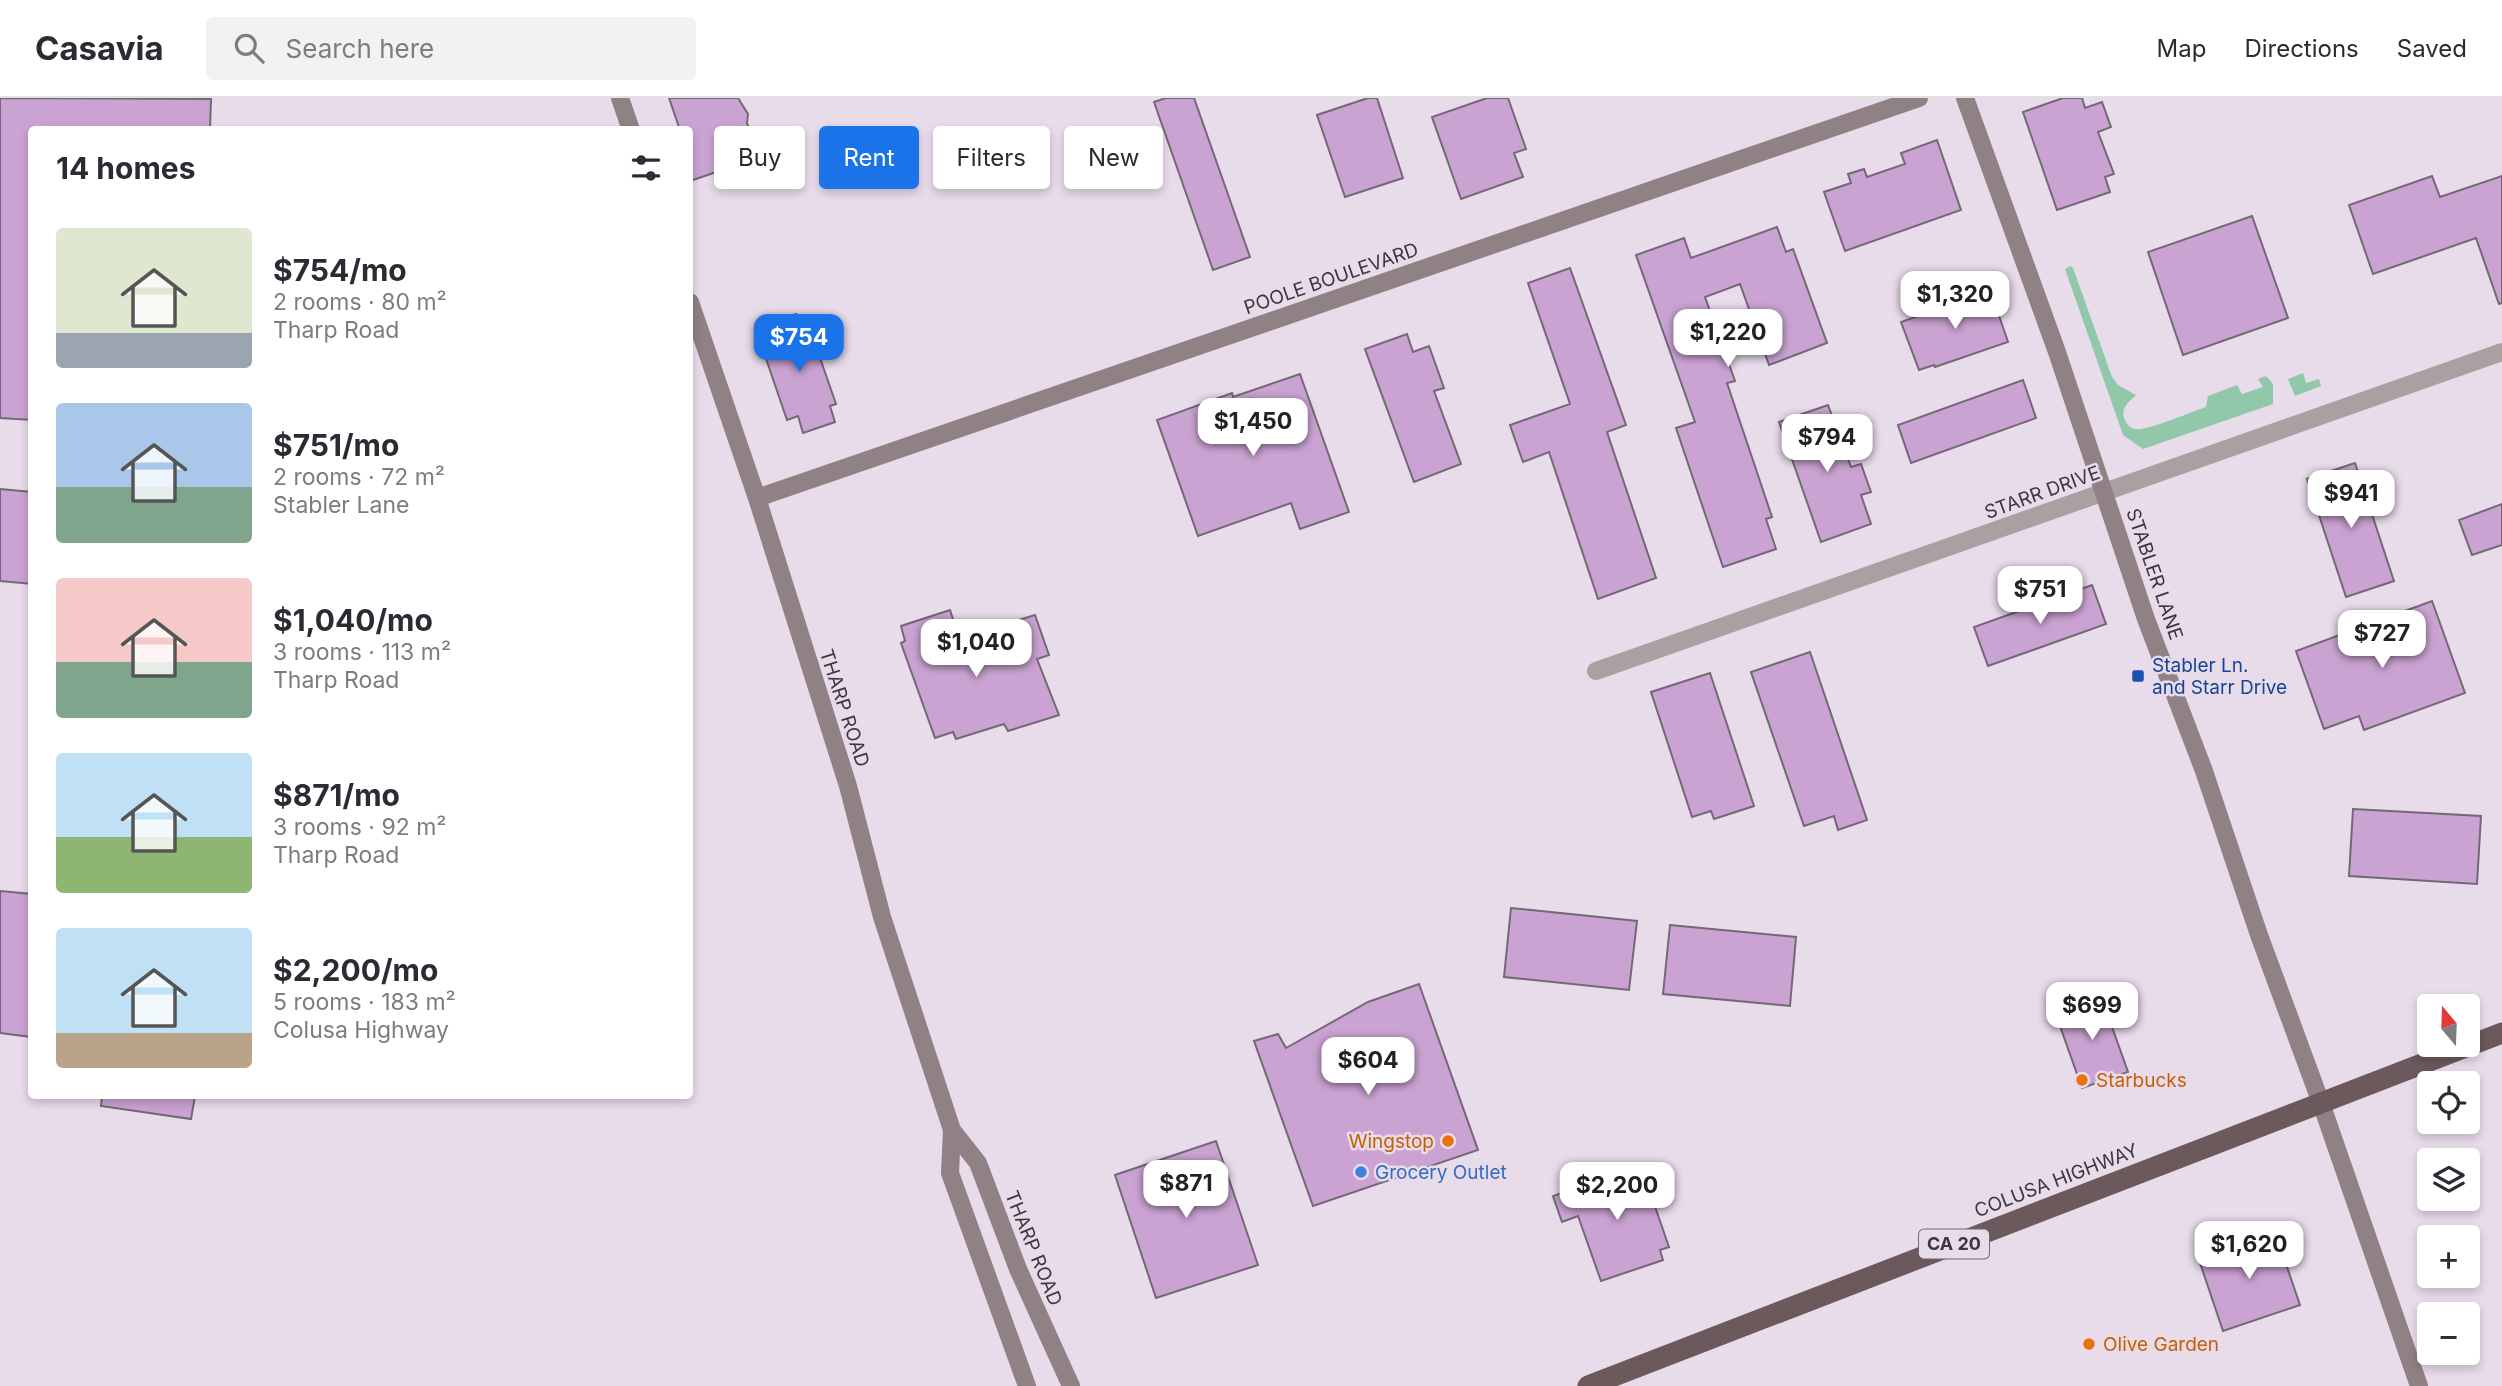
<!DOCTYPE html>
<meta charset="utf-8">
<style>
body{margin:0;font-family:Inter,sans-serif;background:#f2f2f3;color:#2b2b33;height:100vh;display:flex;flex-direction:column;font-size:26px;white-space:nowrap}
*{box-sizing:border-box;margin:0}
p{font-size:23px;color:#7c7c81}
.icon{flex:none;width:38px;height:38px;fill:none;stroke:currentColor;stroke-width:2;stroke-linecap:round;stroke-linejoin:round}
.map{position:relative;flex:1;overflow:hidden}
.panel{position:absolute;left:28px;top:28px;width:665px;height:973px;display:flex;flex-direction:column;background:#fff;border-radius:7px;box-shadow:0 4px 10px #0003}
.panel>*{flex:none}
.top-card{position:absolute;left:714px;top:28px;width:665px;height:63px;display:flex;gap:14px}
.needle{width:46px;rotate:341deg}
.fabs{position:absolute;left:2417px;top:896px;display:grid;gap:14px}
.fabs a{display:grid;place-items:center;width:63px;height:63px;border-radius:7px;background:#fff;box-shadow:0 4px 10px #0003;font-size:35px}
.price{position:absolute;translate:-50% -60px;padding:0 16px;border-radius:14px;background:#fff;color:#222;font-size:23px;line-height:46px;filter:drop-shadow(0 2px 4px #0008)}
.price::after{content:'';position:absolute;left:50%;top:42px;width:21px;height:16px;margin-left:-10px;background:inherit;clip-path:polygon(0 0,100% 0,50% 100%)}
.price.on{background:#1a73e8;color:#fff}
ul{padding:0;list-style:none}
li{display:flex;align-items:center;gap:21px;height:175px;padding:0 28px}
li span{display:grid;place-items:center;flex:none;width:196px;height:140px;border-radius:7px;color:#555}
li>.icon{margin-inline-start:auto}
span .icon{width:84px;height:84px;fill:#fffc;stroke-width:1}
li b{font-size:30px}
h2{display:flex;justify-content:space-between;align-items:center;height:84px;padding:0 28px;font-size:30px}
.pill{padding:0 24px;border-radius:7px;background:#fff;box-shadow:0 4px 10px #0003;font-size:24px;line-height:63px}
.pill.on{background:#1a73e8;color:#fff}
header{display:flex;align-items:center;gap:42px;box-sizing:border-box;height:98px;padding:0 35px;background:#fff;border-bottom:2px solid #e1e1e2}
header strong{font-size:33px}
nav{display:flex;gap:38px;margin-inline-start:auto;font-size:24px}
.search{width:490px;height:63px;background:#f2f2f3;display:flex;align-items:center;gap:18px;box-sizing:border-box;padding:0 24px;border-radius:7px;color:#7c7c81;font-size:26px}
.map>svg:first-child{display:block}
.green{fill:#90c8a9}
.building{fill:#caa3d2;stroke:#736875;stroke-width:2}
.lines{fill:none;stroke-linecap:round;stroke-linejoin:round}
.street{stroke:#aaa0a2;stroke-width:18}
.secondary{stroke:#8f8184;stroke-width:18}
.highway{stroke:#6b595c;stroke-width:21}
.transit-dot{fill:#1a4fb4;stroke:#e8dbea;stroke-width:2.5}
.food-dot{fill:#e8710a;stroke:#e8dbea;stroke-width:2.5}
.shop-dot{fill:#3f7fe0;stroke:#e8dbea;stroke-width:2.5}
.labels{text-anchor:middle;stroke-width:5;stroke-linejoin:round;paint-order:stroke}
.shield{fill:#e8dbea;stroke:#706871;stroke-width:2}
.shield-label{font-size:18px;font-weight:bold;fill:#3c373d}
.street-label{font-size:19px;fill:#3c373d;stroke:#e8dbea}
.transit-label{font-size:19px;fill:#164399;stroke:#e8dbea;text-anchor:start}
.food-label{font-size:19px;fill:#c56008;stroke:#e8dbea;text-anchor:start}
.shop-label{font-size:19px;fill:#366cbe;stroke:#e8dbea;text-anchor:start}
</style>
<header>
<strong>Casavia</strong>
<div class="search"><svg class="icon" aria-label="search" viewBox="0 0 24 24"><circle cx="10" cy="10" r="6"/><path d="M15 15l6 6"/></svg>Search here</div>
<nav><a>Map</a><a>Directions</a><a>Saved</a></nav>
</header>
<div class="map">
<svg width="2502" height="1288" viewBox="0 0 2502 1288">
<rect width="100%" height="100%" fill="#e8dbea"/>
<!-- green -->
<path class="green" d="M 2070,168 L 2073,170 L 2112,279 L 2118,287 L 2136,297 C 2129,304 2121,309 2124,320 C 2126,326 2131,331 2136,331 C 2147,333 2194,313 2206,309 L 2208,298 L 2237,287 L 2242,296 L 2263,289 L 2258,281 L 2266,278 L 2273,286 L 2273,306 L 2143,351 L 2123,337 L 2065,171 Z
M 2303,275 L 2306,285 L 2319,281 L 2321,288 L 2295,298 L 2288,281 Z"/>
<!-- building -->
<path class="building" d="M 0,0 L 211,1 L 210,32 L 32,32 L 32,322 L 0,320 Z
M 669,0 L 738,0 L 748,16 L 747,25 L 755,45 L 762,43 L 767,59 L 754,63 L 758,75 L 730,85 L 725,71 L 690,83 L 690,32 L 680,32 Z
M 1166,0 L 1194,0 L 1250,159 L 1213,172 L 1154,4 Z
M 1368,0 L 1377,0 L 1403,80 L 1345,99 L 1317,17 Z
M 1487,0 L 1508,0 L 1526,51 L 1514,55 L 1523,79 L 1461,101 L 1432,19 Z
M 2063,0 L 2082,0 L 2085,10 L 2102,4 L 2111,29 L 2098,34 L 2114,76 L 2105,79 L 2110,94 L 2057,112 L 2023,14 Z
M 1937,42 L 1961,112 L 1845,153 L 1824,94 L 1851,85 L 1848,76 L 1864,71 L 1867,79 L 1905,66 L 1901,55 Z
M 2432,78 L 2440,99 L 2502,78 L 2502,205 L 2499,206 L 2476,140 L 2373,176 L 2349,107 Z
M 2252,118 L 2288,220 L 2183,257 L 2148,154 Z
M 1777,129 L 1786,154 L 1793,151 L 1827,245 L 1769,267 L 1740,186 L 1705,199 L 1735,283 L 1727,285 L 1772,419 L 1766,421 L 1776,451 L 1723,469 L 1676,330 L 1695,324 L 1636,157 L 1684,140 L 1691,160 Z
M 1570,170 L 1626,327 L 1607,334 L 1656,480 L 1598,501 L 1549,354 L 1523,364 L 1510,327 L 1570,306 L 1528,185 Z
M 1990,192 L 2008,244 L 1935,269 L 1934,267 L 1919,272 L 1901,224 Z
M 796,216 L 803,237 L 811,234 L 836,306 L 830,308 L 835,324 L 803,335 L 798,318 L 787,322 L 762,249 L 770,246 L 763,227 Z
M 1407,236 L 1413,254 L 1429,248 L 1444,290 L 1434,293 L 1461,366 L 1414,384 L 1365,251 Z
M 1300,276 L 1349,414 L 1300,431 L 1291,405 L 1198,438 L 1157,322 L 1232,295 L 1233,299 Z
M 2023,282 L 2036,320 L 1911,365 L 1898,327 Z
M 1828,307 L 1851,369 L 1861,366 L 1871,394 L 1861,397 L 1871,426 L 1821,444 L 1779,324 Z
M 2355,365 L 2394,483 L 2346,499 L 2307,381 Z
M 0,391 L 32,394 L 32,486 L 0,483 Z
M 2502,406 L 2502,447 L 2472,457 L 2459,422 Z
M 2092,487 L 2106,526 L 1988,568 L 1974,529 Z
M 2432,503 L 2465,595 L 2364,632 L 2359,618 L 2324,631 L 2296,553 Z
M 950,512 L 955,527 L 961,524 L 976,568 L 1026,553 L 1015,523 L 1035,517 L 1049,557 L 1037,561 L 1059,617 L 1008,633 L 1004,626 L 956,641 L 953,634 L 935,640 L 901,545 L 905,543 L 901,528 Z
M 1810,554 L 1867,722 L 1838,732 L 1834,718 L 1804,728 L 1751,574 Z
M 1710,575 L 1754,708 L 1714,721 L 1711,713 L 1692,719 L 1651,594 Z
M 2353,711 L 2481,718 L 2477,786 L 2349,778 Z
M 0,793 L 32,796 L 32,939 L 0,935 Z
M 1511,810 L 1637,823 L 1629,892 L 1504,879 Z
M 1670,827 L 1796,839 L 1790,908 L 1663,896 Z
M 1419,886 L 1478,1052 L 1313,1108 L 1254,943 L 1278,936 L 1286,950 L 1368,904 Z
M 2101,898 L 2128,974 L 2082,990 L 2055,914 Z
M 102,998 L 195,998 L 191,1021 L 101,1008 Z
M 1216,1043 L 1258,1167 L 1156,1200 L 1115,1077 Z
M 1641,1068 L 1669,1149 L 1660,1152 L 1663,1162 L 1601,1183 L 1578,1118 L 1562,1124 L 1553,1098 Z
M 2275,1134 L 2300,1207 L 2223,1233 L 2198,1159 Z"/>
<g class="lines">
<!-- street -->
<path class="street" d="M 1596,573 L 2502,254"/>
<!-- secondary -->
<path class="secondary" d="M 620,0 L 631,32
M 1965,0 L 2057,254 L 2146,521 L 2204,673 L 2259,837 L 2321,1005 L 2419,1288
M 690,204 L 757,400 L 848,688 L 882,819 L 952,1032 L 978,1065 L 1018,1171 L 1071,1288
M 757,400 L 1919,0
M 952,1032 L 950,1075 L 1027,1288"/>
<!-- highway -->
<path class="highway" d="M 1588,1288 L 2502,935"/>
</g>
<!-- markers -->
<rect class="transit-dot" x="2131" y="571" width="14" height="14" rx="3.5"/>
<g class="food-dot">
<circle cx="2082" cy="982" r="7"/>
<circle cx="1448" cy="1043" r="7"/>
<circle cx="2089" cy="1246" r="7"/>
</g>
<circle class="shop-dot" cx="1361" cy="1074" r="7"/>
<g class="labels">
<!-- shield labels -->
<rect class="shield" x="1919" y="1131.5" width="70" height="29" rx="5"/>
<g class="shield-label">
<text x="1954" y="1152">CA 20</text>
</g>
<!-- street labels -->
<g class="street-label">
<text transform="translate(1331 180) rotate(-19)" y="7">POOLE BOULEVARD</text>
<text transform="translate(2042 394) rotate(-20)" y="7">STARR DRIVE</text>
<text transform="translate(2155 476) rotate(71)" y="7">STABLER LANE</text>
<text transform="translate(845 610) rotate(72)" y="7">THARP ROAD</text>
<text transform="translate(2056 1082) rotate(-21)" y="7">COLUSA HIGHWAY</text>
<text transform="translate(1034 1150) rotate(68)" y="7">THARP ROAD</text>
</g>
<!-- transit labels -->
<g class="transit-label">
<text x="2152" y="574">Stabler Ln.<tspan x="2152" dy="22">and Starr Drive</tspan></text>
</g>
<!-- food labels -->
<g class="food-label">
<text x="2096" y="989">Starbucks</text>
<text x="1434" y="1050" text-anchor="end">Wingstop</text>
<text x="2103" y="1253">Olive Garden</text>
</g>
<!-- shop labels -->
<g class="shop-label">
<text x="1375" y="1081">Grocery Outlet</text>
</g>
</g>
</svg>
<div class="fabs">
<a><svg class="needle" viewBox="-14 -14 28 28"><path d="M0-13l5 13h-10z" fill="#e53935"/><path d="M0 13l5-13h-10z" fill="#7c7c81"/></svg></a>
<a><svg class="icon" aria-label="locate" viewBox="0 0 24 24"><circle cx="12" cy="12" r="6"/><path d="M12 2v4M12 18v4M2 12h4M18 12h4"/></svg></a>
<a><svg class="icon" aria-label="layers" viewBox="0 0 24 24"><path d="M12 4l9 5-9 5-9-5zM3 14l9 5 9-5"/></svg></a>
<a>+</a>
<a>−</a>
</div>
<b class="price" style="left:1955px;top:233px">$1,320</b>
<b class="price" style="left:1728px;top:271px">$1,220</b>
<b class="price on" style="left:799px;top:276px">$754</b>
<b class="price" style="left:1253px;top:360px">$1,450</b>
<b class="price" style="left:1827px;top:376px">$794</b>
<b class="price" style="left:2351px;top:432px">$941</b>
<b class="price" style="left:2040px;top:528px">$751</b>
<b class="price" style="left:2382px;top:572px">$727</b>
<b class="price" style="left:976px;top:581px">$1,040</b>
<b class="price" style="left:2092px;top:944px">$699</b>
<b class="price" style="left:1368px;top:999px">$604</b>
<b class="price" style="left:1186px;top:1122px">$871</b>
<b class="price" style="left:1617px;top:1124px">$2,200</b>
<b class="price" style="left:2249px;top:1183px">$1,620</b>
<div class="top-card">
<a class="pill">Buy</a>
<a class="pill on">Rent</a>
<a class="pill">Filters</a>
<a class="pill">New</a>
</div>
<section class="panel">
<h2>14 homes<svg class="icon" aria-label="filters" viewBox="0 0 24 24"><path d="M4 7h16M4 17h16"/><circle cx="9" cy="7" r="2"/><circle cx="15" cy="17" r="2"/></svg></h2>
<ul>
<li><span style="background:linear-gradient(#dfe7d0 75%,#9aa5b1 0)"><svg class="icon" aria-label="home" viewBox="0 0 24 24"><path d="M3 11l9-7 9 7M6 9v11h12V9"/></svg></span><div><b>$754/mo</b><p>2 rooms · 80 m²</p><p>Tharp Road</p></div></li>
<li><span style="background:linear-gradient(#a9c7e8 60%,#7fa58c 0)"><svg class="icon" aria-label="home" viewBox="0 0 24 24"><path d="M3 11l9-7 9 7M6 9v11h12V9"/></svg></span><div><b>$751/mo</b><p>2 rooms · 72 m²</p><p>Stabler Lane</p></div></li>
<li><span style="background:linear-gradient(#f6c9c9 60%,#7fa58c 0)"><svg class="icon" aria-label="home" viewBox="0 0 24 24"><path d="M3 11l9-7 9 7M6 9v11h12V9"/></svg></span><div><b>$1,040/mo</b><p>3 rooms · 113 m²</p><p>Tharp Road</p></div></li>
<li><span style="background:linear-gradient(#bfe0f5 60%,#8fb573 0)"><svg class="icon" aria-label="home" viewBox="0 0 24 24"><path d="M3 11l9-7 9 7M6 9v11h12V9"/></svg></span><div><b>$871/mo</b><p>3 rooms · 92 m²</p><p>Tharp Road</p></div></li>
<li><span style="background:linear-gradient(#bfe0f5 75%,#b9a48a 0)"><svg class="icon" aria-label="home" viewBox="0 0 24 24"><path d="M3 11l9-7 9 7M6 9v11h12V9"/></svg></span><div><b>$2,200/mo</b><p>5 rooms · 183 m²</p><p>Colusa Highway</p></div></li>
</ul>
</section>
</div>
